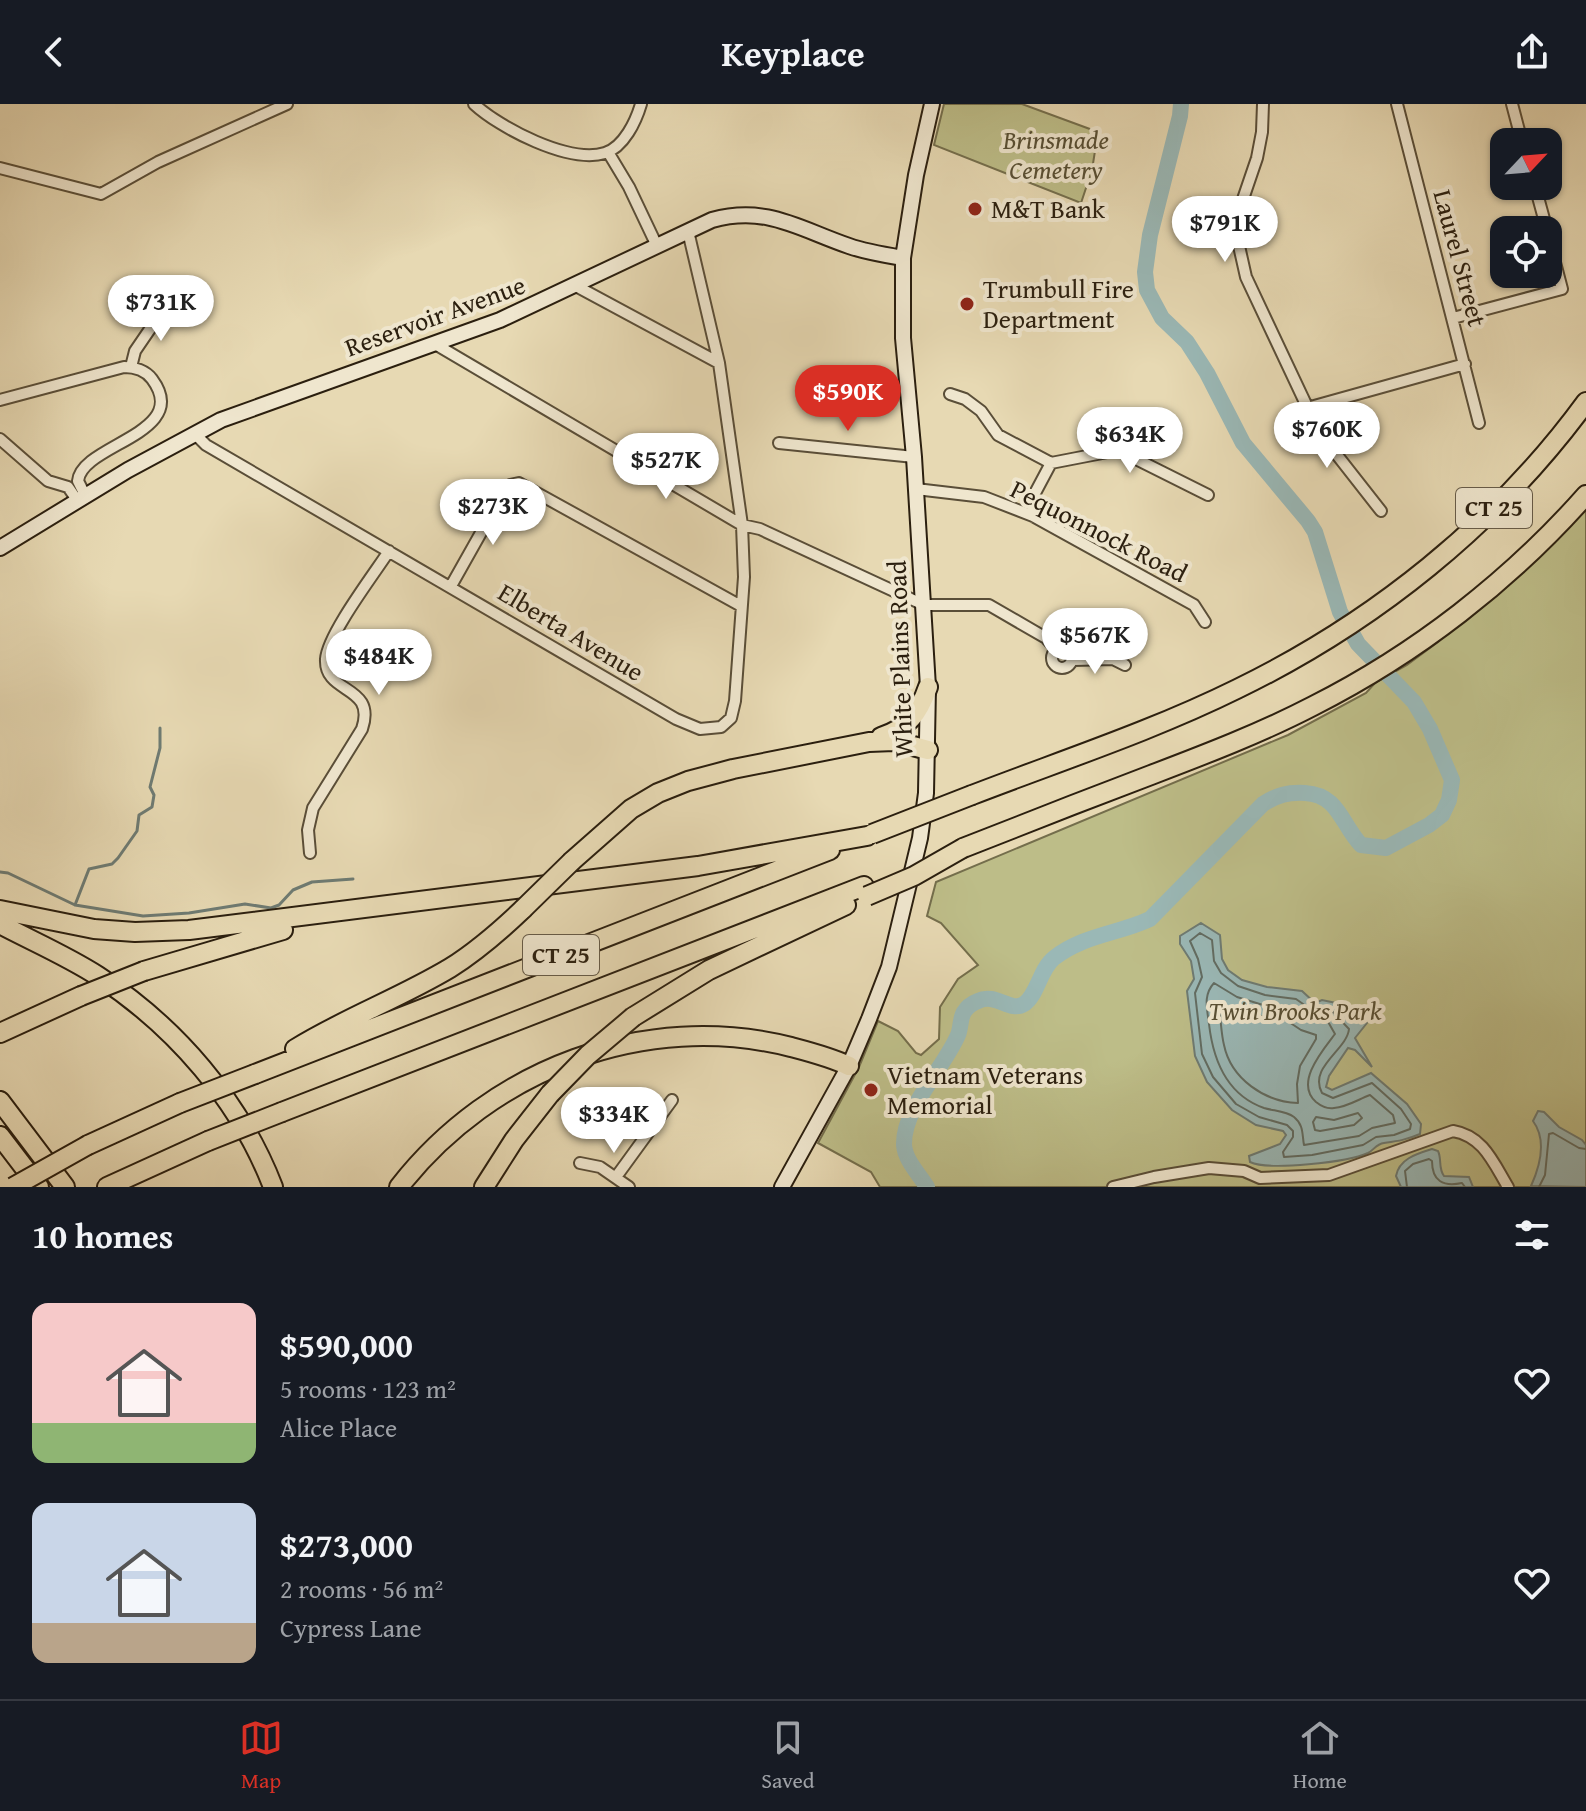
<!DOCTYPE html>
<meta charset="utf-8">
<style>
body{margin:0;font-family:"Gentium Book Plus",serif;background:#20242c;color:#f1f3f6;height:100vh;display:flex;flex-direction:column;font-size:30px;white-space:nowrap}
*{box-sizing:border-box;margin:0}
p{font-size:26px;color:#9ea1a6}
.icon{flex:none;width:44px;height:44px;fill:none;stroke:currentColor;stroke-width:2;stroke-linecap:round;stroke-linejoin:round}
.map{position:relative;height:1083px;overflow:hidden}
.side{display:flex;flex-direction:column;background:#171b24;flex:1}
.side>*{flex:none}
.needle{width:52px;rotate:64deg}
.tools{position:absolute;left:1490px;top:24px;display:grid;gap:16px}
.tools a{display:grid;place-items:center;width:72px;height:72px;border-radius:16px;background:#171b24;box-shadow:0 2px 6px #0004;font-size:40px}
.price{position:absolute;translate:-50% -68px;padding:0 18px;border-radius:28px;background:#fff;color:#222;font-size:26px;line-height:52px;filter:drop-shadow(0 2px 4px #0008)}
.price::after{content:'';position:absolute;left:50%;top:48px;width:24px;height:18px;margin-left:-12px;background:inherit;clip-path:polygon(0 0,100% 0,50% 100%)}
.price.current{background:#d93025;color:#fff}
ul{padding:0;list-style:none}
li{display:flex;align-items:center;gap:24px;height:200px;padding:0 32px}
li span{display:grid;place-items:center;flex:none;width:224px;height:160px;border-radius:16px;color:#555}
li>.icon{margin-inline-start:auto}
span .icon{width:96px;height:96px;fill:#fffc;stroke-width:1}
li b{font-size:34px}
h2{display:flex;justify-content:space-between;align-items:center;height:96px;padding:0 32px;font-size:34px}
header{display:flex;justify-content:space-between;align-items:center;height:104px;padding:0 32px;background:#171b24;font-size:36px;font-weight:700}
.menu{display:flex;justify-content:space-around;align-items:center;height:112px;border-top:2px solid #363941;background:#171b24;font-size:22px;color:#9ea1a6}
.menu a{display:grid;justify-items:center;gap:4px}
.menu .current{color:#d93025}
.map>svg:first-child{display:block}
.green{fill:#bdbd88;stroke:#746e4c;stroke-width:2}
.water{fill:#9ab8b6;stroke:#6e7b73;stroke-width:2}
.lines{fill:none;stroke-linecap:round;stroke-linejoin:round}
.shore{stroke:#626c62;stroke-width:2}
.stream{stroke:#6e7b73;stroke-width:3}
.river{stroke:#9ab8b6;stroke-width:16}
.street-casing{stroke:#5a4e38;stroke-width:14}
.secondary-casing{stroke:#2b1f0f;stroke-width:18}
.highway-casing{stroke:#2b1f0f;stroke-width:22}
.street{stroke:#efe6ce;stroke-width:10}
.secondary{stroke:#efe6ce;stroke-width:14}
.highway{stroke:#e7d9b3;stroke-width:18}
.highway-bridge-casing{stroke:#2b1f0f;stroke-width:22;stroke-linecap:butt}
.highway-bridge{stroke:#e7d9b3;stroke-width:18}
.poi-dot{fill:#8f2418;stroke:#efe6ce;stroke-width:3}
.labels{text-anchor:middle;stroke-width:8;stroke-linejoin:round;paint-order:stroke}
.shield{fill:#efe6ce;stroke:#665b48;stroke-width:2}
.shield-label{font-size:24px;font-weight:bold;fill:#2b1f0f}
.park-label{font-size:26px;font-style:italic;fill:#574e33;stroke:#efe6ce}
.poi-label{font-size:26px;fill:#2b1f0f;stroke:#efe6ce;text-anchor:start}
.street-label{font-size:26px;fill:#2b1f0f;stroke:#efe6ce}
</style>
<header><svg class="icon" aria-label="back" viewBox="0 0 24 24"><path d="M15 5l-7 7 7 7"/></svg>Keyplace<svg class="icon" aria-label="share" viewBox="0 0 24 24"><path d="M12 15V3M7 8l5-5 5 5M5 13v7h14v-7"/></svg></header>
<div class="map">
<svg width="1586" height="1083" viewBox="0 0 1586 1083">
<rect width="100%" height="100%" fill="#e7d9b3"/>
<filter id="stains"><feTurbulence type="fractalNoise" baseFrequency=".0025" numOctaves="4"/><feColorMatrix values="0 0 0 0 .2 0 0 0 0 .09 0 0 0 0 .02 0 0 0 .5 -.17"/></filter>
<radialGradient id="worn" r=".72"><stop offset=".6" stop-color="#630" stop-opacity="0"/><stop offset="1" stop-color="#630" stop-opacity=".3"/></radialGradient>
<!-- green -->
<path class="green" d="M 944,0 L 1022,0 L 1098,28 L 1092,66 L 1081,99 L 934,41 Z
M 1586,399 L 1586,1083 L 880,1083 L 871,1068 L 818,1039 L 859,963 L 878,917 L 898,927 L 916,949 L 921,951 L 939,935 L 940,903 L 958,875 L 978,861 L 941,819 L 927,812 L 936,778 L 1288,631 L 1366,589 L 1375,579 L 1407,561 L 1438,538 Z"/>
<!-- water -->
<path class="water" d="M 1201,819 L 1220,831 L 1222,855 L 1228,866 L 1242,876 L 1267,883 L 1302,887 L 1315,899 L 1322,896 L 1336,899 L 1350,917 L 1360,913 L 1367,919 L 1355,934 L 1372,963 L 1355,946 L 1348,944 L 1329,972 L 1326,983 L 1332,986 L 1371,969 L 1407,1000 L 1421,1020 L 1420,1030 C 1406,1036 1398,1037 1384,1039 C 1376,1040 1374,1046 1368,1049 C 1348,1058 1269,1067 1250,1058 L 1249,1052 L 1280,1040 L 1286,1031 L 1283,1027 L 1256,1021 L 1232,1006 L 1207,978 L 1195,952 L 1187,887 L 1194,875 L 1191,857 L 1180,840 L 1180,832 Z
M 1538,1007 L 1544,1008 L 1559,1023 L 1582,1036 L 1586,1041 L 1586,1083 L 1531,1082 C 1540,1062 1547,1036 1533,1017 Z
M 1432,1045 L 1438,1047 C 1442,1055 1438,1064 1444,1072 L 1469,1073 L 1473,1083 L 1401,1083 L 1396,1072 C 1399,1055 1416,1050 1432,1045 Z"/>
<g class="lines">
<!-- shore -->
<path class="shore" d="M 1200,829 L 1212,836 L 1214,857 L 1221,869 L 1238,882 L 1265,891 L 1296,895 L 1313,907 L 1331,906 L 1349,925 C 1347,946 1308,963 1322,989 L 1333,994 L 1372,979 L 1401,1005 L 1411,1020 L 1410,1025 L 1394,1031 L 1376,1033 L 1363,1041 L 1312,1051 L 1284,1053 L 1283,1048 L 1293,1033 L 1293,1027 L 1287,1021 L 1259,1013 L 1236,1000 L 1213,973 L 1202,950 L 1195,889 L 1202,873 L 1198,855 L 1190,837 Z
M 1214,879 L 1237,893 L 1263,901 L 1291,904 L 1310,916 L 1327,916 L 1335,930 C 1323,946 1294,979 1316,998 C 1321,1002 1328,1005 1334,1004 C 1347,1003 1359,995 1370,991 L 1393,1011 L 1395,1019 L 1372,1024 L 1359,1032 L 1304,1041 C 1302,1031 1304,1021 1294,1013 C 1286,1007 1274,1007 1264,1004 C 1227,991 1213,955 1209,920 C 1207,904 1203,891 1214,879 Z
M 1221,900 L 1260,912 L 1286,916 L 1301,926 L 1316,931 L 1316,935 L 1300,962 L 1297,980 L 1298,999 C 1265,998 1231,975 1224,941 C 1221,929 1221,916 1219,904 Z
M 1358,1009 L 1362,1014 L 1354,1021 L 1320,1027 L 1315,1026 L 1313,1018 L 1316,1013 L 1334,1016 Z
M 1407,1083 L 1405,1067 L 1413,1060 L 1429,1055 L 1432,1057 C 1432,1077 1443,1083 1462,1079 L 1465,1083
M 1539,1083 L 1545,1071 L 1549,1030 L 1553,1029 L 1579,1044 L 1586,1045"/>
<!-- stream -->
<path class="stream" d="M 0,768 L 8,769 L 75,801 L 143,812 L 189,809 L 245,800 L 271,804 L 279,801 L 293,786 L 312,778 L 353,775
M 75,801 L 89,765 L 112,760 L 118,754 L 137,727 L 139,711 L 152,703 L 154,691 L 150,683 L 160,644 L 160,624"/>
<!-- river -->
<path class="river" d="M 927,1083 C 919,1070 905,1056 904,1041 C 903,1004 944,964 958,931 C 961,924 960,914 964,908 C 967,903 973,899 978,897 C 996,888 1010,909 1024,900 C 1037,892 1040,865 1054,854 C 1083,831 1118,830 1150,815 L 1263,700 C 1277,691 1288,688 1305,689 C 1339,691 1341,720 1361,741 L 1386,744 L 1429,721 L 1442,711 L 1449,696 L 1452,676 L 1430,625 L 1414,598 L 1358,540 L 1340,508 L 1315,428 L 1308,417 L 1243,339 L 1207,269 L 1187,238 L 1162,214 L 1147,186 L 1145,168 L 1150,131 L 1180,12 L 1181,0"/>
<defs>
<path id="street" d="M 474,0 C 500,24 569,60 605,49 C 624,43 636,17 641,0
M 1263,0 L 1262,28 L 1257,54 L 1242,98 L 1237,133 L 1246,173 L 1319,328 L 1381,407
M 1397,0 L 1479,319
M 1512,0 L 1522,38
M 608,48 L 629,83 L 657,142
M 0,64 L 101,90 L 158,58 L 287,0
M 1535,82 L 1547,126
M 576,182 L 719,259
M 1453,214 L 1562,185 L 1548,132
M 435,240 L 742,421 L 760,425 L 924,501 L 989,501 L 1046,534 L 1057,546
M 131,263 L 135,247 L 163,206
M 950,290 L 965,295 L 981,307 L 998,331 L 1051,359 L 1034,391 L 1033,412
M 0,296 L 124,263 C 135,263 146,267 152,275 C 193,330 81,340 78,377 L 85,391
M 1307,304 L 1465,260
M 194,329 L 206,341 L 676,615 L 700,625 L 721,623 L 731,614 L 735,597 L 744,473 L 742,421 L 719,259 L 688,127
M 0,335 L 48,377 L 68,383 L 77,396
M 779,339 L 914,353
M 1051,359 L 1118,346 L 1208,391
M 916,385 L 984,393 L 1033,412 L 1194,501 L 1205,518
M 451,482 L 505,386 L 510,381 L 519,379 L 741,502
M1052 554a10 10 0 1 1 20 0a10 10 0 1 1-20 0Z
M 1073,556 L 1113,555 L 1125,561
M 310,749 L 308,726 L 313,704 L 362,625 C 377,580 324,591 326,555 C 328,530 374,470 389,447
M 580,1059 L 600,1063 L 629,1083
M 616,1073 L 672,996
M 1113,1083 L 1154,1073 L 1209,1064 L 1244,1067 L 1260,1074 L 1329,1071 L 1453,1027 C 1483,1032 1493,1058 1508,1083"/>
<path id="secondary" d="M 0,444 L 128,366 L 221,316 L 500,216 L 712,116 C 767,101 799,125 849,142 C 866,148 885,151 903,154
M 782,1083 L 849,962 L 869,915 L 889,863 L 920,734 L 926,689 L 928,583 L 914,353 L 903,234 L 903,154 L 916,71 L 932,0"/>
<path id="highway" d="M 881,633 C 908,624 919,609 928,583
M 972,691 C 1060,657 1152,627 1237,585 C 1373,519 1496,421 1586,298
M 963,744 C 1026,719 1088,695 1151,671 C 1206,650 1261,629 1313,602 C 1416,550 1510,477 1586,391
M 572,757 L 631,705 L 658,689 L 688,677 L 733,665 L 869,638 L 894,637 L 928,646
M 0,806 L 94,825 L 135,828 L 189,826 L 698,762 L 867,732
M 0,820 C 32,837 67,852 98,872 C 175,922 240,997 273,1083
M 144,867 L 283,826
M 633,913 L 709,866 L 846,801
M 0,929 L 81,892
M 295,945 C 345,914 400,894 450,864 C 477,847 501,826 523,805
M 255,970 L 830,746
M 0,997 L 65,1083
M 282,1008 L 864,782
M 0,1032 L 39,1083
M 88,1041 L 180,999
M 107,1083 L 208,1037
M 399,1083 C 491,965 645,906 791,943 C 810,948 830,953 849,962
M 484,1083 L 514,1036 L 550,990"/>
</defs>
<!-- street casing -->
<use href="#street" class="street-casing"/>
<!-- secondary casing -->
<use href="#secondary" class="secondary-casing"/>
<!-- highway casing -->
<use href="#highway" class="highway-casing"/>
<!-- street -->
<use href="#street" class="street"/>
<!-- secondary -->
<use href="#secondary" class="secondary"/>
<!-- highway -->
<use href="#highway" class="highway"/>
<defs>
<path id="highway-bridge" d="M 872,730 L 972,691
M 867,792 L 914,772 L 963,744
M 523,805 L 572,757
M 81,892 L 144,867
M 550,990 L 588,951 L 633,913
M 180,999 L 255,970
M 208,1037 L 282,1008
M 13,1083 L 88,1041"/>
</defs>
<!-- highway-bridge casing -->
<use href="#highway-bridge" class="highway-bridge-casing"/>
<!-- highway-bridge -->
<use href="#highway-bridge" class="highway-bridge"/>
</g>
<!-- markers -->
<g class="poi-dot">
<circle cx="975" cy="105" r="8"/>
<circle cx="967" cy="200" r="8"/>
<circle cx="871" cy="986" r="8"/>
</g>
<g class="labels">
<!-- shield labels -->
<g class="shield">
<rect x="1456" y="384" width="76" height="40" rx="6"/>
<rect x="523" y="831" width="76" height="40" rx="6"/>
</g>
<g class="shield-label">
<text x="1494" y="412">CT 25</text>
<text x="561" y="859">CT 25</text>
</g>
<!-- park labels -->
<g class="park-label">
<text x="1056" y="45">Brinsmade<tspan x="1056" dy="30">Cemetery</tspan></text>
<text x="1295" y="916">Twin Brooks Park</text>
</g>
<!-- poi labels -->
<g class="poi-label">
<text x="991" y="114">M&amp;T Bank</text>
<text x="983" y="194">Trumbull Fire<tspan x="983" dy="30">Department</tspan></text>
<text x="887" y="980">Vietnam Veterans<tspan x="887" dy="30">Memorial</tspan></text>
</g>
<!-- street labels -->
<g class="street-label">
<text transform="translate(1460 154) rotate(75)" y="9">Laurel Street</text>
<text transform="translate(435 212) rotate(-20)" y="9">Reservoir Avenue</text>
<text transform="translate(1099 427) rotate(27)" y="9">Pequonnock Road</text>
<text transform="translate(571 528) rotate(31)" y="9">Elberta Avenue</text>
<text transform="translate(900 555) rotate(-92)" y="9">White Plains Road</text>
</g>
</g>
<rect width="100%" height="100%" filter="url(#stains)"/>
<rect width="100%" height="100%" fill="url(#worn)"/>
</svg>
<div class="tools">
<a><svg class="needle" viewBox="-14 -14 28 28"><path d="M0-13l5 13h-10z" fill="#e53935"/><path d="M0 13l5-13h-10z" fill="#9ea1a6"/></svg></a>
<a><svg class="icon" aria-label="locate" viewBox="0 0 24 24"><circle cx="12" cy="12" r="6"/><path d="M12 2v4M12 18v4M2 12h4M18 12h4"/></svg></a>
</div>
<b class="price" style="left:1225px;top:160px">$791K</b>
<b class="price" style="left:161px;top:239px">$731K</b>
<b class="price current" style="left:848px;top:329px">$590K</b>
<b class="price" style="left:1327px;top:366px">$760K</b>
<b class="price" style="left:1130px;top:371px">$634K</b>
<b class="price" style="left:666px;top:397px">$527K</b>
<b class="price" style="left:493px;top:443px">$273K</b>
<b class="price" style="left:1095px;top:572px">$567K</b>
<b class="price" style="left:379px;top:593px">$484K</b>
<b class="price" style="left:614px;top:1051px">$334K</b>
</div>
<section class="side">
<h2>10 homes<svg class="icon" aria-label="filters" viewBox="0 0 24 24"><path d="M4 7h16M4 17h16"/><circle cx="9" cy="7" r="2"/><circle cx="15" cy="17" r="2"/></svg></h2>
<ul>
<li><span style="background:linear-gradient(#f6c9c9 75%,#8fb573 0)"><svg class="icon" aria-label="home" viewBox="0 0 24 24"><path d="M3 11l9-7 9 7M6 9v11h12V9"/></svg></span><div><b>$590,000</b><p>5 rooms · 123 m²</p><p>Alice Place</p></div><svg class="icon" aria-label="heart" viewBox="0 0 24 24"><path d="M12 20l-8-8c-3-5 5-10 8-4 3-6 11-1 8 4z"/></svg></li>
<li><span style="background:linear-gradient(#c9d6e8 75%,#b9a48a 0)"><svg class="icon" aria-label="home" viewBox="0 0 24 24"><path d="M3 11l9-7 9 7M6 9v11h12V9"/></svg></span><div><b>$273,000</b><p>2 rooms · 56 m²</p><p>Cypress Lane</p></div><svg class="icon" aria-label="heart" viewBox="0 0 24 24"><path d="M12 20l-8-8c-3-5 5-10 8-4 3-6 11-1 8 4z"/></svg></li>
</ul>
</section>
<nav class="menu">
<a class="current"><svg class="icon" aria-label="map" viewBox="0 0 24 24"><path d="M3 6l6-2 6 2 6-2v14l-6 2-6-2-6 2zM9 4v14M15 6v14"/></svg>Map</a>
<a><svg class="icon" aria-label="saved" viewBox="0 0 24 24"><path d="M7 4h10v16l-5-4-5 4z"/></svg>Saved</a>
<a><svg class="icon" aria-label="home" viewBox="0 0 24 24"><path d="M3 11l9-7 9 7M6 9v11h12V9"/></svg>Home</a>
</nav>
